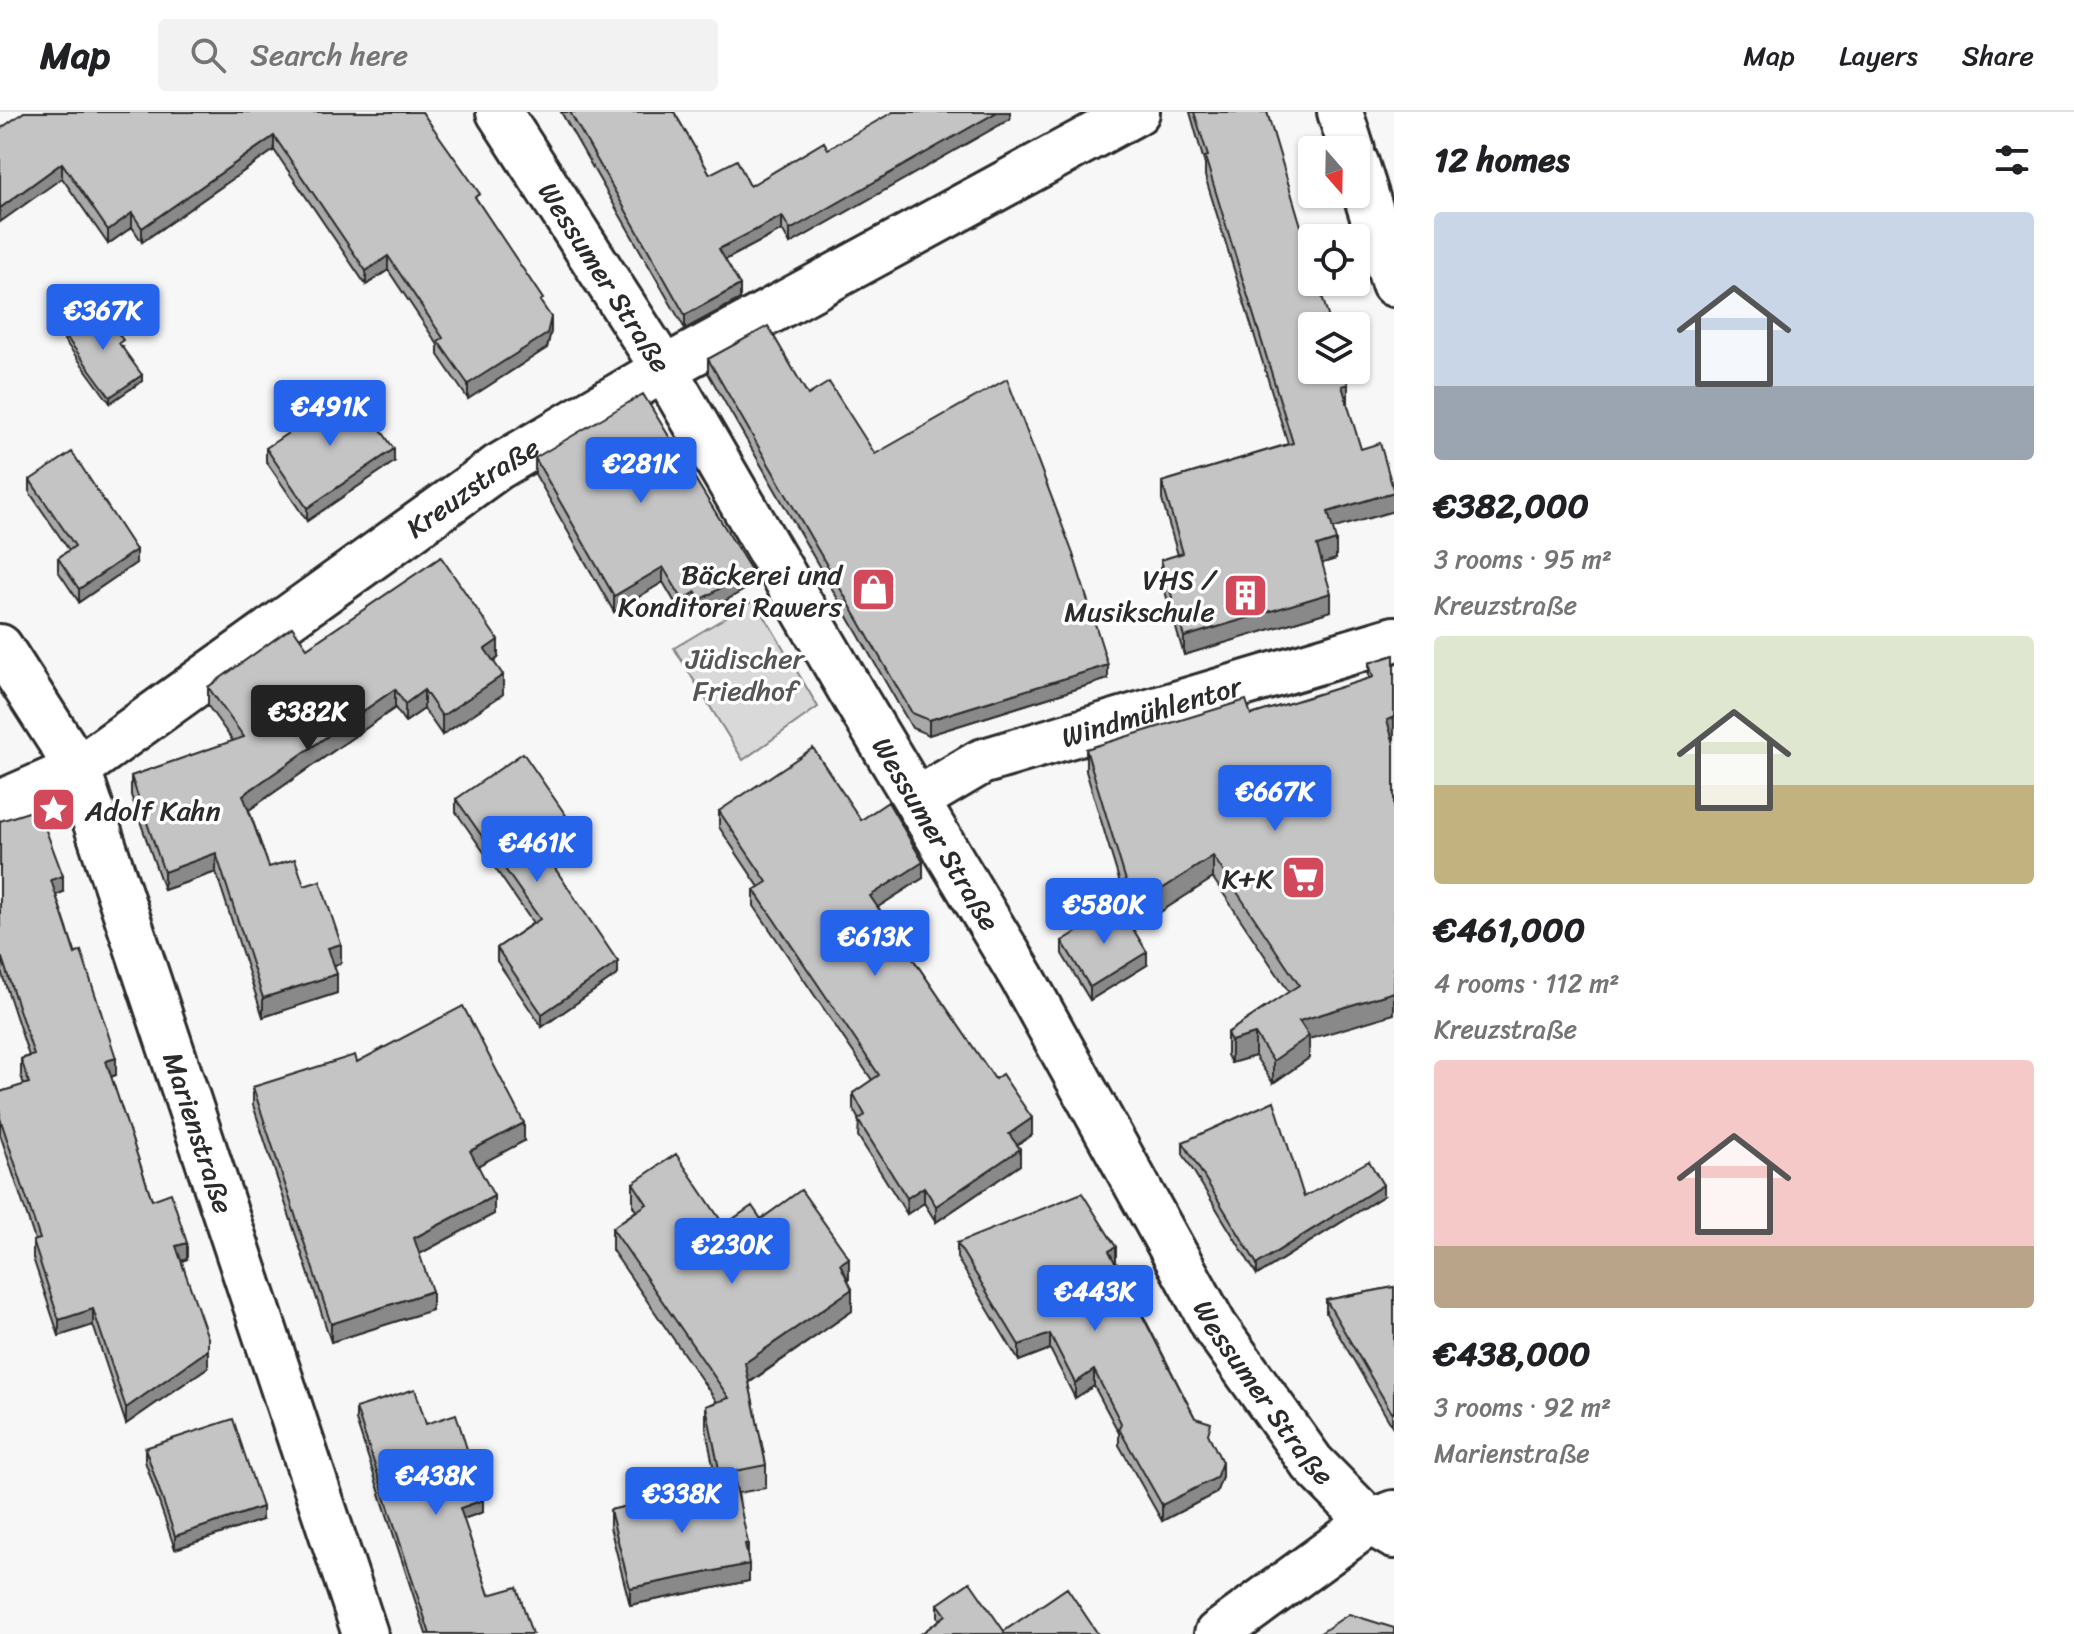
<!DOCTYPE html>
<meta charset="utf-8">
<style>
body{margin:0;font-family:Sriracha,sans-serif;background:#f2f2f2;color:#202124;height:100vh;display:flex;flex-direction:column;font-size:30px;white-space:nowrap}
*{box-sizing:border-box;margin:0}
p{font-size:26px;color:#757577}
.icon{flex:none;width:44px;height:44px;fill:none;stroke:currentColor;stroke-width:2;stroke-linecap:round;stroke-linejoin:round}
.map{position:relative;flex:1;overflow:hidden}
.sheet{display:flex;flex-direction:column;background:#fff;width:680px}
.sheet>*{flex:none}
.needle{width:52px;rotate:160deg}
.tools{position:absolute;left:1298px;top:24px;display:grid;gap:16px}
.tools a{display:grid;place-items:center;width:72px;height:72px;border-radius:8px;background:#fff;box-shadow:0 2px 6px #0004;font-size:40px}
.price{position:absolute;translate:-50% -68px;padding:0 18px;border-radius:8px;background:#2563eb;color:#fff;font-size:26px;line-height:52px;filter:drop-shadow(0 2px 4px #0008)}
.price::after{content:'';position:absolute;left:50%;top:48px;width:24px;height:18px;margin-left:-12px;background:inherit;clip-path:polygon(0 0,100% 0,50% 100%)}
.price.selected{background:#222;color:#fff}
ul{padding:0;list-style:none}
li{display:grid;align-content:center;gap:16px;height:424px;padding:0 40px}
li span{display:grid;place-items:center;height:248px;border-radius:8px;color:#555}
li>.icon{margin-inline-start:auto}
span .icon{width:144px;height:144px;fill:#fffc;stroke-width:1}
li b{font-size:34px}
h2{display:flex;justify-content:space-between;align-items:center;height:96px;padding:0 40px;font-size:34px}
header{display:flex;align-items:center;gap:48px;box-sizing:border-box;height:112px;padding:0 40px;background:#fff;border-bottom:2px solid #e0e0e0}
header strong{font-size:38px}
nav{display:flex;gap:44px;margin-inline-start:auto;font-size:28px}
.search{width:560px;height:72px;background:#f2f2f2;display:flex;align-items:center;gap:20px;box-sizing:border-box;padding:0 28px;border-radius:8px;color:#757577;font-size:30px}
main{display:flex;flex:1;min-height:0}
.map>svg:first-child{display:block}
.green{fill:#d9d9d9;stroke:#828282;stroke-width:2}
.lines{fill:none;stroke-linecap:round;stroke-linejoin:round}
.street-casing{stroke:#2b2b2b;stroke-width:50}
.secondary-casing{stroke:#2b2b2b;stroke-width:50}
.street{stroke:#fff;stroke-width:44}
.secondary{stroke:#fff;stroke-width:44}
.wall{fill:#a9a9a9;stroke:#2b2b2b;stroke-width:2}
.shaded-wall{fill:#898989;stroke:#2b2b2b;stroke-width:2}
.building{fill:#c4c4c4;stroke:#2b2b2b;stroke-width:2}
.labels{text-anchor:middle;stroke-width:7;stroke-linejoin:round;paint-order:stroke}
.street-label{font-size:28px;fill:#2b2b2b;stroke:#fff}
.poi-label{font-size:28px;fill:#2b2b2b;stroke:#fff;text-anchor:end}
.park-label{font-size:28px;fill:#565656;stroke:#fff}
</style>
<header>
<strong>Map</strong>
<div class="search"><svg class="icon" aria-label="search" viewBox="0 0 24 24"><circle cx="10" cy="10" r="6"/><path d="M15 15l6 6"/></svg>Search here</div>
<nav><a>Map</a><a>Layers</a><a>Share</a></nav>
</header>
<main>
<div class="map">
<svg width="1394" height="1522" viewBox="0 0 1394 1522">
<rect width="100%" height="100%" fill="#f7f7f7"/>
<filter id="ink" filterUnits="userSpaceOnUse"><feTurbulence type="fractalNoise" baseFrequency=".0125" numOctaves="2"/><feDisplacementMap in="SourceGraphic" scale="16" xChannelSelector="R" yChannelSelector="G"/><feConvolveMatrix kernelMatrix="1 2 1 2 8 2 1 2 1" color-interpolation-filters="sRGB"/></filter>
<g filter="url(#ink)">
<!-- green -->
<path class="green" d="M 755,488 L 818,595 L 743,648 L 674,536 Z"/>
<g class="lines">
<defs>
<g id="street">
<path d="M 1340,0 L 1352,38"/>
<path d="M 1356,51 L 1394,172"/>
<path id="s1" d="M 0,535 L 78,657 L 365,1522"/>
<path id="s2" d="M 917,688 L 981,650 L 1394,527"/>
<path id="s3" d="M 0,691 L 78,657 L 498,355 L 664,257 L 1137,0"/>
<path d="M 1217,1522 L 1370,1410 L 1394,1401"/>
</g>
<g id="secondary">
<path id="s4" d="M 499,0 L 664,257 L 855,586 L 1022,865 L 1215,1215 L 1312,1351 L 1370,1410 L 1394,1424"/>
</g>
</defs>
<!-- street casing -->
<use href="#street" class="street-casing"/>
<!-- secondary casing -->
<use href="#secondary" class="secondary-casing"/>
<!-- street -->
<use href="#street" class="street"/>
<!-- secondary -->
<use href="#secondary" class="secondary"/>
</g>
<!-- wall -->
<path class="wall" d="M 422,0 L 543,194 L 551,219 L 547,236 L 468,287 L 438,243 L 438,233 L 388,158 L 366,173 L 274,38 L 142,130 L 132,115 L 108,132 L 62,66 L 0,17 Z
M 561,0 L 674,0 L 710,62 L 750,74 L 828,37 L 1010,0 L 1010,7 L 790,132 L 782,118 L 725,148 L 740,187 L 685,217 Z
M 1190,0 L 1267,0 L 1348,291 L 1347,291 L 1333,417 L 1336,447 L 1322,451 L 1331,499 L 1184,543 L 1161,466 L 1161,448 L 1178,443 L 1162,388 L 1162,370 L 1288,332 L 1205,64 L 1205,53 Z
M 64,222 L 123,234 L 122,235 L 142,269 L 110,291 L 64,228 Z
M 708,247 L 808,283 L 875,342 L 1108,567 L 929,623 L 912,616 L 708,261 Z
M 266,336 L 394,350 L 307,409 L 266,349 Z
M 535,346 L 751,474 L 700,503 L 696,496 L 683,504 L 663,470 L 614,500 L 535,362 Z
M 30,368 L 136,451 L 79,490 L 58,459 L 58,446 L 69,438 L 30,381 Z
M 307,536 L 498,546 L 494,550 L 503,582 L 442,623 L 424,597 L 405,610 L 395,596 L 249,698 L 269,755 L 304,774 L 341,851 L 334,853 L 337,881 L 263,905 L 216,760 L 164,778 L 131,683 L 131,664 L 233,629 L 208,594 L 208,575 Z
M 1394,543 L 1394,627 L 1393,628 L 1309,927 L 1309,946 L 1273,971 L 1255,944 L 1231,951 L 1227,943 L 1227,921 L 1289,880 L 1213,766 L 1134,817 L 1086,659 L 1086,637 L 1251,603 L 1369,567 L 1369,551 Z
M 456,687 L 576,731 L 550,749 L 618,862 L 542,915 L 497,849 L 497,836 L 533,811 L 456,700 Z
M 719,699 L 861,708 L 923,766 L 878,795 L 1032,1023 L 1017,1033 L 1020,1053 L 936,1110 L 924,1091 L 907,1102 L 858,1024 L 859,1008 L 853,997 L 853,981 L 872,968 L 754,794 L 754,778 L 759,775 L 719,715 Z
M 0,709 L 63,780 L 56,783 L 116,963 L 111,965 L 152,1088 L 187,1147 L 182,1149 L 208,1255 L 126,1312 L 93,1213 L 59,1224 L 33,1146 L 33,1129 L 35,1128 L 0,1022 L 0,980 L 24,973 L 21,963 L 21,947 L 29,944 L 2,862 Z
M 1062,829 L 1147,853 L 1090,888 L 1062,842 Z
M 357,950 L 524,1029 L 478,1053 L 494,1102 L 419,1142 L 432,1198 L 331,1230 L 253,993 L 253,975 Z
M 1183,1030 L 1304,1085 L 1383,1084 L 1257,1163 L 1183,1042 Z
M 633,1071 L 724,1113 L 761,1107 L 848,1169 L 852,1199 L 749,1271 L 766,1353 L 766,1376 L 738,1381 L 748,1448 L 749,1469 L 630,1493 L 610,1415 L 610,1398 L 717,1374 L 706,1317 L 706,1294 L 717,1290 L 612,1138 L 612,1116 L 636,1099 L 633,1094 Z
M 957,1131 L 1116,1150 L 1195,1306 L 1211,1328 L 1222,1365 L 1216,1381 L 1162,1409 L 1119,1333 L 1119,1321 L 1094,1274 L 1075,1286 L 1050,1237 L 1019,1249 L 957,1146 Z
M 1394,1175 L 1392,1314 L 1326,1201 L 1326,1188 Z
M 356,1296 L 426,1312 L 483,1400 L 463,1407 L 489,1483 L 532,1522 L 426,1522 L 356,1308 Z
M 145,1336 L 262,1408 L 175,1437 L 145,1349 Z
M 938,1492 L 1004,1519 L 921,1522 L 940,1508 L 938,1505 Z"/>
<!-- shaded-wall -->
<path class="shaded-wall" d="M 997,0 L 1010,0 L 1010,7 L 790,132 L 790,118 Z
M 274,24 L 274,38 L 142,130 L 142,116 Z
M 62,51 L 62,66 L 0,110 L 0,96 Z
M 132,101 L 132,115 L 108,132 L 108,118 Z
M 782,104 L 782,118 L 719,151 L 719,137 Z
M 388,144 L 388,158 L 366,173 L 366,159 Z
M 740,173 L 740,187 L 685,217 L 685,203 Z
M 551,205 L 551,219 L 547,236 L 468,287 L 468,272 Z
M 142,263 L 142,269 L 110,291 L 110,285 Z
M 1348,272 L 1348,291 L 1342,293 L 1342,274 Z
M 394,337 L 394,350 L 307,409 L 307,396 Z
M 1394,380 L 1394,399 L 1328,418 L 1328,400 Z
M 1336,428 L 1336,447 L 1317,453 L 1317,434 Z
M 136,438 L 136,451 L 79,490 L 79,477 Z
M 663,455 L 663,470 L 614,500 L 614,484 Z
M 751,458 L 751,474 L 700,503 L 700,488 Z
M 696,480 L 696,496 L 683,504 L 683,488 Z
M 1331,481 L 1331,499 L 1184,543 L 1184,525 Z
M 498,528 L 498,546 L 485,556 L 485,537 Z
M 1108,553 L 1108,567 L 929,623 L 929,608 Z
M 503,563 L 503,582 L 442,623 L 442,604 Z
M 395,577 L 395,596 L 243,702 L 243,683 Z
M 424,578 L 424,597 L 405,610 L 405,592 Z
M 1394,605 L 1394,627 L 1387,629 L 1387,608 Z
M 576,718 L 576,731 L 544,753 L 544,740 Z
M 216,741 L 216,760 L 164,778 L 164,760 Z
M 1213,744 L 1213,766 L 1134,817 L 1134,795 Z
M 923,750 L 923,766 L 870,800 L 870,784 Z
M 63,764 L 63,780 L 51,785 L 51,768 Z
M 341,832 L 341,851 L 328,855 L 328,836 Z
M 1147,840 L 1147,853 L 1090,888 L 1090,875 Z
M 0,846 L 2,846 L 2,862 L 0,863 Z
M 618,850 L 618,862 L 542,915 L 542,902 Z
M 337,862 L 337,881 L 263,905 L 263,886 Z
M 1394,880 L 1394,902 L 1309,927 L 1309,946 L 1273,971 L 1273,949 L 1299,909 Z
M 1255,922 L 1255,944 L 1231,951 L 1231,929 Z
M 116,946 L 116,963 L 106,966 L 106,949 Z
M 1032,1006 L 1032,1023 L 1009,1038 L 1009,1022 Z
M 524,1011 L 524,1029 L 470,1058 L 470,1039 Z
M 1020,1037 L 1020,1053 L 936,1110 L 936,1094 Z
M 1383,1073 L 1383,1084 L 1257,1163 L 1257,1152 Z
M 924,1075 L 924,1091 L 907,1102 L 907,1086 Z
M 494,1084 L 494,1102 L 414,1145 L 414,1126 Z
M 187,1131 L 187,1147 L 176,1151 L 176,1134 Z
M 1116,1135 L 1116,1150 L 1109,1154 L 1109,1139 Z
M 849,1146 L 849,1169 L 840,1152 Z
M 852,1177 L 852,1199 L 745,1273 L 745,1251 Z
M 432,1179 L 432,1198 L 331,1230 L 331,1212 Z
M 93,1197 L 93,1213 L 59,1224 L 59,1208 Z
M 1050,1222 L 1050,1237 L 1019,1249 L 1019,1233 Z
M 208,1238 L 208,1255 L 126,1312 L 126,1296 Z
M 1094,1258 L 1094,1274 L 1075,1286 L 1075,1271 Z
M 1222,1350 L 1222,1365 L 1216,1381 L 1162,1409 L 1162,1393 Z
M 483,1388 L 483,1400 L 460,1408 L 460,1396 Z
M 262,1395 L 262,1408 L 175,1437 L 175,1424 Z
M 748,1431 L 748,1448 L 745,1432 Z
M 749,1452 L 749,1469 L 630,1493 L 630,1476 Z"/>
<!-- building -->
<path class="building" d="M 24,0 L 422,0 L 480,82 L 475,85 L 543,187 L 540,189 L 551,205 L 547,222 L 468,272 L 438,229 L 443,226 L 388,144 L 366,159 L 274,24 L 142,116 L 132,101 L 108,118 L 62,51 L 0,96 L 0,17 Z
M 570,0 L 674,0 L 710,62 L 737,48 L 750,74 L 824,30 L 828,37 L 893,0 L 997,0 L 790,118 L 782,104 L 719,137 L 740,173 L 685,203 Z
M 1194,0 L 1267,0 L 1312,151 L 1312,170 L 1318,170 L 1331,214 L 1312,214 L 1312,258 L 1344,258 L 1348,272 L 1342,274 L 1361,337 L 1380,331 L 1394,380 L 1328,400 L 1336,428 L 1317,434 L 1331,481 L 1184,525 L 1161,448 L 1183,441 L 1162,370 L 1293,331 L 1205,45 L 1208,44 Z
M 99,196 L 123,228 L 119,231 L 142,263 L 110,285 L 64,222 Z
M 768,214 L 808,283 L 829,270 L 875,342 L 1007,267 L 1073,442 L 1108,553 L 929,608 L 912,601 L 708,247 Z
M 353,277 L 394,337 L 307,396 L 266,336 Z
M 643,282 L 751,458 L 700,488 L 696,480 L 683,488 L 663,455 L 614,484 L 535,346 Z
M 72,340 L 136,438 L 79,477 L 58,446 L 75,434 L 30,368 Z
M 441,445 L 498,528 L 485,537 L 503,563 L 442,604 L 424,578 L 405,592 L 395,577 L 243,683 L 269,755 L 295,747 L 304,774 L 320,769 L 341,832 L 328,836 L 337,862 L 263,886 L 216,741 L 164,760 L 131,664 L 244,625 L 208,575 L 292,515 L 307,536 Z
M 1394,543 L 1394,605 L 1387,608 L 1394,632 L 1394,880 L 1299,909 L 1309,924 L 1273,949 L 1255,922 L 1231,929 L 1227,921 L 1299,873 L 1213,744 L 1134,795 L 1086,637 L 1246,588 L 1251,603 L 1373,565 L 1369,551 Z
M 813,636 L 861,708 L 888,690 L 923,750 L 870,784 L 995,967 L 1002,962 L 1032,1006 L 1009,1022 L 1020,1037 L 936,1094 L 924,1075 L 907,1086 L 858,1008 L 865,1003 L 853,981 L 879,963 L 754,778 L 767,770 L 719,699 Z
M 523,641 L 576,718 L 544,740 L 618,850 L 542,902 L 497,836 L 540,807 L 456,687 Z
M 38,697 L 63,764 L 51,768 L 75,842 L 81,839 L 116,946 L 106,949 L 152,1088 L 171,1081 L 187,1131 L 176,1134 L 208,1226 L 208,1238 L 126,1296 L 93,1197 L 59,1208 L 33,1129 L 40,1127 L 0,1006 L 0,980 L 29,971 L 21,947 L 34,943 L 2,846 L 0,846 L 0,709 Z
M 1119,794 L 1147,840 L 1090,875 L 1062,829 Z
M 463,894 L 524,1011 L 470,1039 L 494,1084 L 414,1126 L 432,1179 L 331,1212 L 253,975 L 355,943 L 357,950 Z
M 1274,989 L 1304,1085 L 1369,1049 L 1383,1073 L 1257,1152 L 1183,1030 Z
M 676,1042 L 724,1113 L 752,1094 L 761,1107 L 801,1078 L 849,1146 L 840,1152 L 852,1177 L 745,1251 L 766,1353 L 720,1362 L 706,1294 L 729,1286 L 612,1116 L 647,1092 L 633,1071 Z
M 1082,1081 L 1116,1135 L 1109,1139 L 1195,1306 L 1211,1311 L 1208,1322 L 1222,1350 L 1216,1366 L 1162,1393 L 1119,1317 L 1121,1311 L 1094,1258 L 1075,1271 L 1050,1222 L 1019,1233 L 957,1131 Z
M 1394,1175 L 1394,1300 L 1392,1301 L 1326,1188 Z
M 415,1277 L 426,1312 L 456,1302 L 483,1388 L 460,1396 L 489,1483 L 517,1475 L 532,1522 L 430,1522 L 356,1296 Z
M 233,1307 L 262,1395 L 175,1424 L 145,1336 Z
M 735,1370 L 748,1431 L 745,1432 L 749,1452 L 630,1476 L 610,1398 Z
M 970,1470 L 1004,1519 L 1067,1476 L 1098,1522 L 921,1522 L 946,1503 L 938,1492 Z
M 1349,1502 L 1394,1516 L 1394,1522 L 1319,1522 Z"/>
</g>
<!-- icons -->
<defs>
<symbol id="shop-square" viewBox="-11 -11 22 22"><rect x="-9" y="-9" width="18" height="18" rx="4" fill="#d1495b" stroke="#fff"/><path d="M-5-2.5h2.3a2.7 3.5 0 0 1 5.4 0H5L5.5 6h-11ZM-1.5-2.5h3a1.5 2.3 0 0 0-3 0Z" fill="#fff"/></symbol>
<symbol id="building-square" viewBox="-11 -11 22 22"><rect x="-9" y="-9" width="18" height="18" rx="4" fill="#d1495b" stroke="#fff"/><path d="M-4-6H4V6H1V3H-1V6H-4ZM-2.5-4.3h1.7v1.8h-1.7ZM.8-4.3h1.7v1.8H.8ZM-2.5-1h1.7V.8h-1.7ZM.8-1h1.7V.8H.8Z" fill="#fff"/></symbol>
<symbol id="sight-square" viewBox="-11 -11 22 22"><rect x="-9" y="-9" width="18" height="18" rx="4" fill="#d1495b" stroke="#fff"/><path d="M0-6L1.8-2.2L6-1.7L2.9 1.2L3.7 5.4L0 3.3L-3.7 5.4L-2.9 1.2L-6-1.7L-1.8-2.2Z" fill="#fff"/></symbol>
<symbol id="supermarket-square" viewBox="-11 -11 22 22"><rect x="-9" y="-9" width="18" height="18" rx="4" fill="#d1495b" stroke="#fff"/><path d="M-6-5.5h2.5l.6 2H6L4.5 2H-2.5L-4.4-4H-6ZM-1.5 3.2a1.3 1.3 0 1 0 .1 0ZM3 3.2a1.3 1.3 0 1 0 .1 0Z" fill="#fff"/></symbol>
</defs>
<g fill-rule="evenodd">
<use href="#shop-square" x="848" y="452" width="51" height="51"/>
<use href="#building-square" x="1220" y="458" width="51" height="51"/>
<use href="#sight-square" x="28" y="672" width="51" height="51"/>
<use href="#supermarket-square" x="1278" y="740" width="51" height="51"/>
</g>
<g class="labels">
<!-- street labels -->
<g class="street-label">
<text dy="10" stroke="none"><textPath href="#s4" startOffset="196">Wessumer Straße</textPath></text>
<text dy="10" stroke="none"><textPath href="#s3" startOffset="570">Kreuzstraße</textPath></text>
<text dy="10" stroke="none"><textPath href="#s2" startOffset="252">Windmühlentor</textPath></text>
<text dy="10" stroke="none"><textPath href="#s4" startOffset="844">Wessumer Straße</textPath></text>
<text dy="10" stroke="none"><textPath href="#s1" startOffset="528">Marienstraße</textPath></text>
<text dy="10" stroke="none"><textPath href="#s4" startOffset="1492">Wessumer Straße</textPath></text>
</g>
<!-- poi labels -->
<g class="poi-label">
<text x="842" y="472">Bäckerei und<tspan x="842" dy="32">Konditorei Rawers</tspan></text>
<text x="1215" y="477">VHS /<tspan x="1215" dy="32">Musikschule</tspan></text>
<text x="85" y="708" text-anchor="start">Adolf Kahn</text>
<text x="1273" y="776">K+K</text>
</g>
<!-- park labels -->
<g class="park-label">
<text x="745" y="556">Jüdischer<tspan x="745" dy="32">Friedhof</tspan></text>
</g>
</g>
</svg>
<div class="tools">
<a><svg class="needle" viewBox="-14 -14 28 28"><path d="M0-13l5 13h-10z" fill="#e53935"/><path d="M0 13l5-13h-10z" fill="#757577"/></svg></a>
<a><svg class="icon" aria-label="locate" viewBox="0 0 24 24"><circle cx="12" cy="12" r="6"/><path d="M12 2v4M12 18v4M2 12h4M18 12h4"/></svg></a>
<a><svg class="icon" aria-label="layers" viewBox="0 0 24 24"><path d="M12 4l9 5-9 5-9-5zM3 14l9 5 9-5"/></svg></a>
</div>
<b class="price" style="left:103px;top:240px">€367K</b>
<b class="price" style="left:330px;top:336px">€491K</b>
<b class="price" style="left:641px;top:393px">€281K</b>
<b class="price selected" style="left:308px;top:641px">€382K</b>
<b class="price" style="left:1275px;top:721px">€667K</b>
<b class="price" style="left:537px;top:772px">€461K</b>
<b class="price" style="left:1104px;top:834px">€580K</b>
<b class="price" style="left:875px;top:866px">€613K</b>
<b class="price" style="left:732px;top:1174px">€230K</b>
<b class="price" style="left:1095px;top:1221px">€443K</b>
<b class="price" style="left:436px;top:1405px">€438K</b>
<b class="price" style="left:682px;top:1423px">€338K</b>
</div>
<section class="sheet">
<h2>12 homes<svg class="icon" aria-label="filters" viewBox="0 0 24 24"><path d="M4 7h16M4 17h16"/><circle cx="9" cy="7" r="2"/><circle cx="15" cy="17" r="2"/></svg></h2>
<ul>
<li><span style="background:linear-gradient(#c9d6e8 70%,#9aa5b1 0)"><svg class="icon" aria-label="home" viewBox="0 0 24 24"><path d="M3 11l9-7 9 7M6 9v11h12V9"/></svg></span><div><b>€382,000</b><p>3 rooms · 95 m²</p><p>Kreuzstraße</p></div></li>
<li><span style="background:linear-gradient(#dfe7d0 60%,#c2b280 0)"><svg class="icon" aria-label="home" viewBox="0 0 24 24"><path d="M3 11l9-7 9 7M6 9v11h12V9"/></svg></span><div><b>€461,000</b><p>4 rooms · 112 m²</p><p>Kreuzstraße</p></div></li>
<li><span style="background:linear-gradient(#f6c9c9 75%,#b9a48a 0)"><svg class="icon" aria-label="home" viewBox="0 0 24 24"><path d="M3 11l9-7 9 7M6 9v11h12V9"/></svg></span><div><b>€438,000</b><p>3 rooms · 92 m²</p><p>Marienstraße</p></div></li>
</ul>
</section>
</main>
